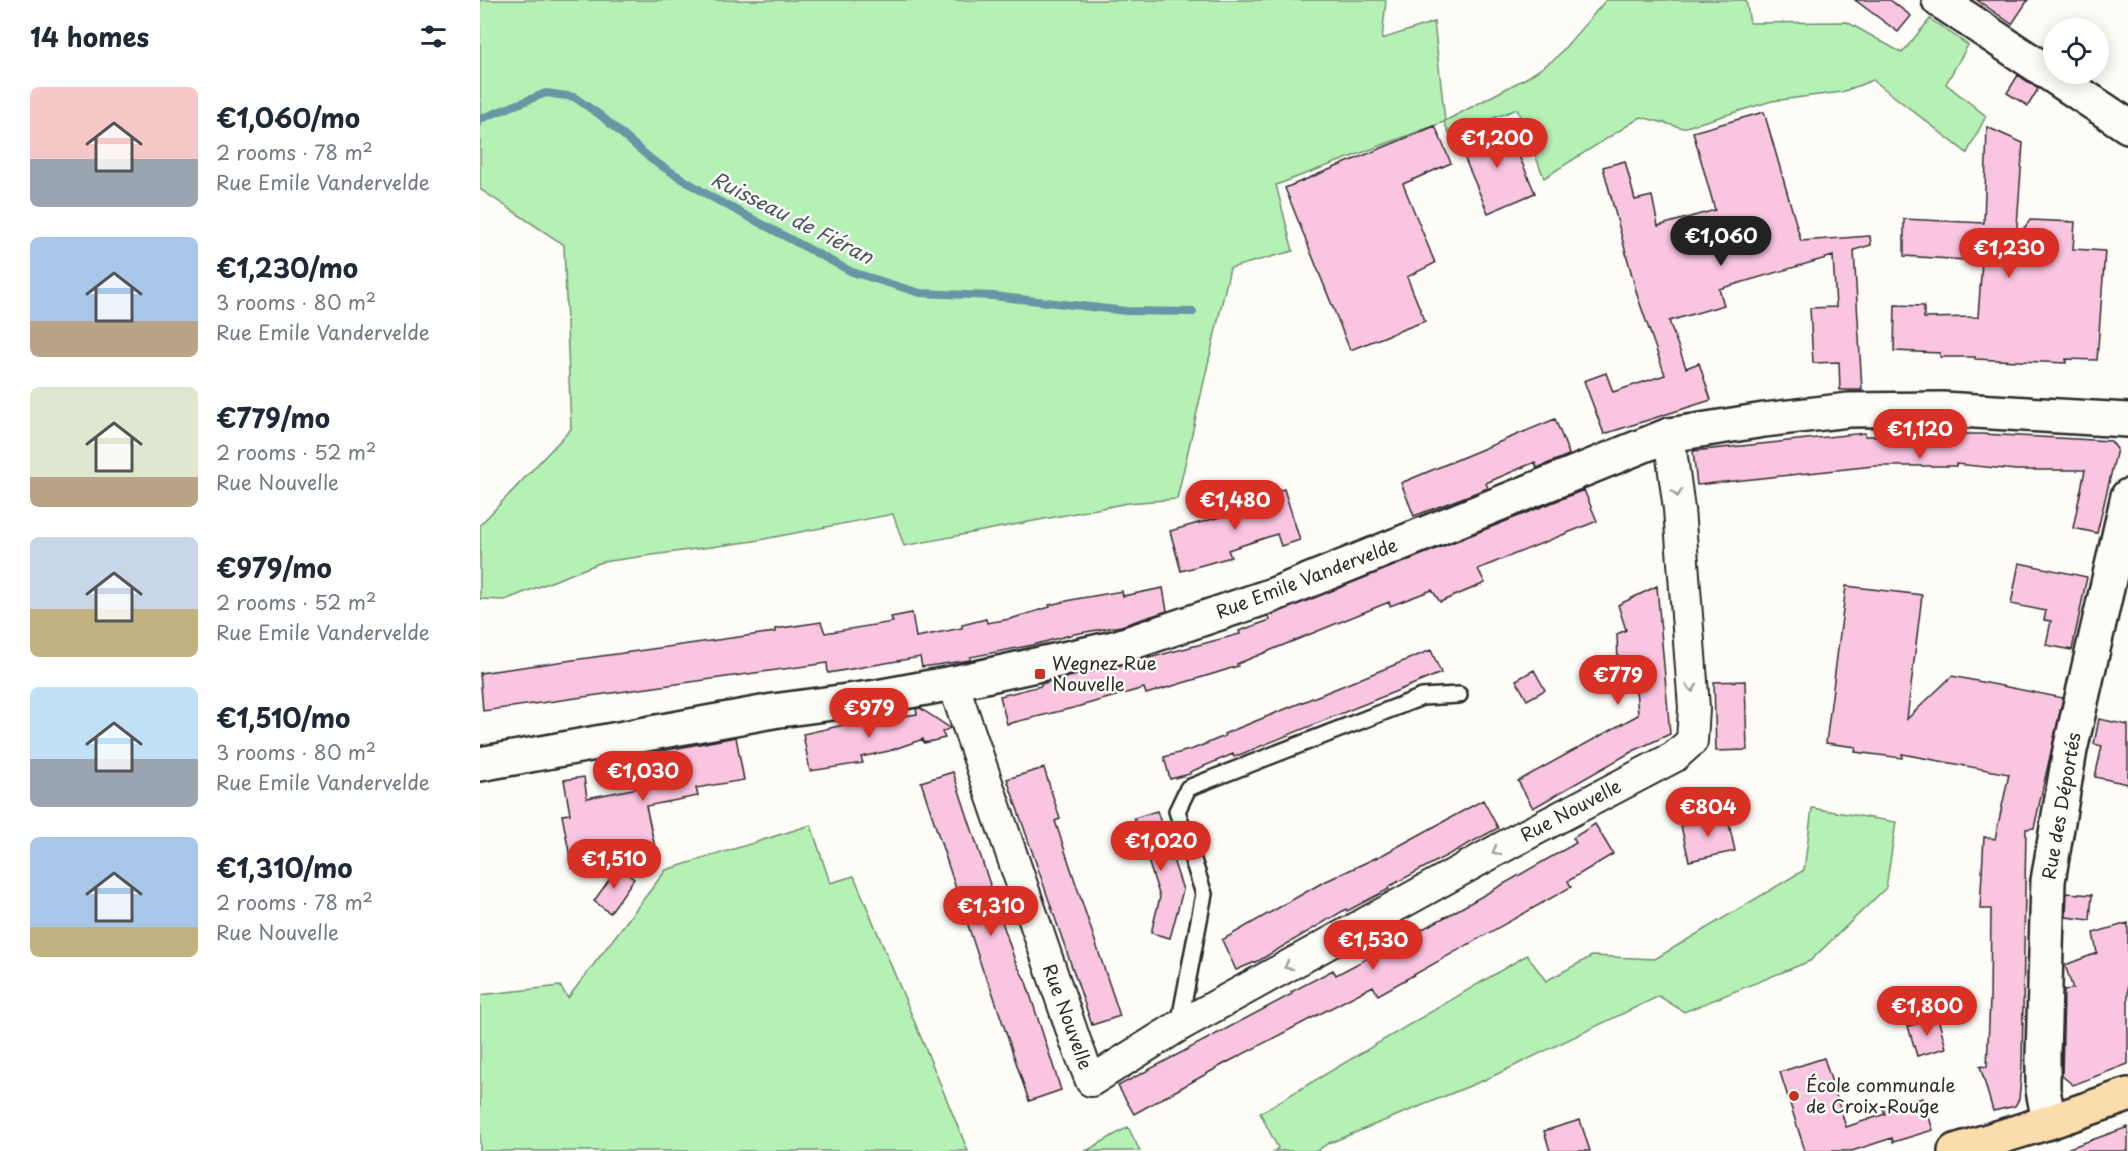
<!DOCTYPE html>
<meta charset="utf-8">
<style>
body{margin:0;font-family:"Playpen Sans",sans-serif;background:#f2f2f3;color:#1f2937;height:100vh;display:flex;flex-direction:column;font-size:22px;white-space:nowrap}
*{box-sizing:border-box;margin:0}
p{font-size:20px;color:#747a83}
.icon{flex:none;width:33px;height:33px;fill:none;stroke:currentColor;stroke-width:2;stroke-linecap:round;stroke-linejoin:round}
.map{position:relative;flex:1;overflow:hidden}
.drawer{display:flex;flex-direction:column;background:#fff;width:480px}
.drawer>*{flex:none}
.fabs{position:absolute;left:1563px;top:18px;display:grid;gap:12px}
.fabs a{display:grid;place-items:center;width:66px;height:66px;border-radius:50%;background:#fff;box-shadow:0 3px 15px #0003;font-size:30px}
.price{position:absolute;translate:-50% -51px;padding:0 14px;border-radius:21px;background:#d93025;color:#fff;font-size:20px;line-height:39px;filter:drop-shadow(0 2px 3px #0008)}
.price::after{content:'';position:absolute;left:50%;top:36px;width:18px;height:14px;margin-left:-9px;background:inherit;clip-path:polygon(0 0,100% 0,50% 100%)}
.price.active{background:#222;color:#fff}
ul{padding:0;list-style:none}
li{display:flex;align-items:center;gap:18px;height:150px;padding:0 30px}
li span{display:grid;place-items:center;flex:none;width:168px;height:120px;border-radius:9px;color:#555}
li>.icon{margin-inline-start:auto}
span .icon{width:72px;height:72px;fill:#fffc;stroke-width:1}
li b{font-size:26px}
h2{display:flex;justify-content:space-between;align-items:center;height:72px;padding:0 30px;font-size:26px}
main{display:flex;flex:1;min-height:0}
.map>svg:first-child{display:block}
.green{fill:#b5f0b5;stroke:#708e70;stroke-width:1.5}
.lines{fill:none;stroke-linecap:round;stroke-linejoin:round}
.stream{stroke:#6996a4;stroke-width:8}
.building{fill:#fac5e1;stroke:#2b2b2b;stroke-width:1.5}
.lane-casing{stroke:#2b2b2b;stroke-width:20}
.street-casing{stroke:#2b2b2b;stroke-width:34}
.secondary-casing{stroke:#2b2b2b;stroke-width:38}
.primary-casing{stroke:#2b2b2b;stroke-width:38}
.lane{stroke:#fdfcf7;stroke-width:15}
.street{stroke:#fdfcf7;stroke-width:30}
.secondary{stroke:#fdfcf7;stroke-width:33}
.primary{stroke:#fbddab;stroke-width:33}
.oneway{stroke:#9e9e9b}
.poi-dot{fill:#c8321e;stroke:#fdfcf7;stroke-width:2}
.labels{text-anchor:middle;stroke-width:5;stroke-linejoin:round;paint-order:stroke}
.street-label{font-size:18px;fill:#2b2b2b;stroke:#fdfcf7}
.poi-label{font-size:18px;fill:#2b2b2b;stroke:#fdfcf7;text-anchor:start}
.water-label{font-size:20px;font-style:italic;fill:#45585e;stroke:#fdfcf7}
</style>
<main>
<section class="drawer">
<h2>14 homes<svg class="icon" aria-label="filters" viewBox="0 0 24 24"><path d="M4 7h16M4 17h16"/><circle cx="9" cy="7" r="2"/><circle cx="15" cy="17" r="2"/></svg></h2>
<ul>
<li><span style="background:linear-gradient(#f6c9c9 60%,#9aa5b1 0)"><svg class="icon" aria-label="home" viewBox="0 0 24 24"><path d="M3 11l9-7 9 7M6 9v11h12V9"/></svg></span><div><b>€1,060/mo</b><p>2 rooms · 78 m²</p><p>Rue Emile Vandervelde</p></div></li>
<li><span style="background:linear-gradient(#a9c7e8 70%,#b9a48a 0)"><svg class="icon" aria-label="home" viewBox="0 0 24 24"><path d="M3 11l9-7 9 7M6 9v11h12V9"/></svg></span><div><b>€1,230/mo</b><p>3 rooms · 80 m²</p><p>Rue Emile Vandervelde</p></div></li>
<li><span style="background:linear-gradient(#dfe7d0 75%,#b9a48a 0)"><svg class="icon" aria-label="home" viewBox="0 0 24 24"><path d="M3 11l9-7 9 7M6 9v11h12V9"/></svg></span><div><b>€779/mo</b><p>2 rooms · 52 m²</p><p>Rue Nouvelle</p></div></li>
<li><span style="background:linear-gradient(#c9d6e8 60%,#c2b280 0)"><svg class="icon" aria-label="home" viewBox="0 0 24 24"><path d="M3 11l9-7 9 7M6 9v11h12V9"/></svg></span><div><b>€979/mo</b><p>2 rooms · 52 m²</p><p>Rue Emile Vandervelde</p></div></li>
<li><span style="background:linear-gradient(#bfe0f5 60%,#9aa5b1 0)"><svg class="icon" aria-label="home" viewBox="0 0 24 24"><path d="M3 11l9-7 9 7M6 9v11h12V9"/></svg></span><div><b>€1,510/mo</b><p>3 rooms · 80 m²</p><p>Rue Emile Vandervelde</p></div></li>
<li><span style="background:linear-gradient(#a9c7e8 75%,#c2b280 0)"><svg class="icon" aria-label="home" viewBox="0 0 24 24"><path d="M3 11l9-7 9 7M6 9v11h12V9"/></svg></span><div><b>€1,310/mo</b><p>2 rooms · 78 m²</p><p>Rue Nouvelle</p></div></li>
</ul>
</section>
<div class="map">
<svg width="1648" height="1151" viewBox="0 0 1648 1151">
<rect width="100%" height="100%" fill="#fdfcf7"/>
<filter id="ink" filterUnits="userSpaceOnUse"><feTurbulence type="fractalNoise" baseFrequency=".0167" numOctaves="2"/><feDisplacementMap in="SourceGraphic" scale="12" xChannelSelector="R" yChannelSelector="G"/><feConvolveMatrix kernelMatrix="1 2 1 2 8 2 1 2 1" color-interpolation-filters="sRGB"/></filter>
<g filter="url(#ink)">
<!-- green -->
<path class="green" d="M 0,0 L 906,0 L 902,39 L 954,22 L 965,121 L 1048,77 L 1076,58 L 1126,0 L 1266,0 L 1270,23 L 1367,22 L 1422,53 L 1450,19 L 1488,45 L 1466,84 L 1506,116 L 1487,153 L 1393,80 L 1362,92 L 1292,101 L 1203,128 L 1161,117 L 1064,178 L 1037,109 L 970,135 L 964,122 L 796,185 L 813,251 L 750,268 L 697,499 L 648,503 L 424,546 L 413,514 L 274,541 L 122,562 L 25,600 L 0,599 L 0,525 L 91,429 L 84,245 L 0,189 Z
M 1332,808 L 1416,822 L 1406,888 L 1330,961 L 1204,1012 L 1179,996 L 1007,1079 L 847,1144 L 837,1151 L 794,1151 L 798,1148 L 780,1113 L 1047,955 L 1066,981 L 1112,956 L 1175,959 L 1324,870 Z
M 331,825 L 350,883 L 374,876 L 488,1151 L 0,1151 L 0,995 L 80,986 L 88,998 L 186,870 Z
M 648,1127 L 660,1151 L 604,1151 L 608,1150 Z"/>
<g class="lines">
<!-- stream -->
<path class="stream" d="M 0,119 L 66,93 L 94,97 L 120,115 L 172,160 L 233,198 L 372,272 L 440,293 L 513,296 L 646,311 L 713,312"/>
</g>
<!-- building -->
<path class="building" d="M 1375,0 L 1410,0 L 1431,16 L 1418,32 Z
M 1497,0 L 1548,0 L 1532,24 Z
M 1538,75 L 1558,89 L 1548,106 L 1527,93 Z
M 1284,112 L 1321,241 L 1390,236 L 1391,245 L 1374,250 L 1382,390 L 1360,390 L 1359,362 L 1333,363 L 1330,308 L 1356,307 L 1353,256 L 1239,289 L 1244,305 L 1189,321 L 1206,368 L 1219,363 L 1231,400 L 1124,434 L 1104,381 L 1126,373 L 1133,392 L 1185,375 L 1158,298 L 1123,167 L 1145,161 L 1155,200 L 1172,196 L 1178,226 L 1235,210 L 1213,132 Z
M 1026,125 L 1055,193 L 1008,213 L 979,145 Z
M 955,126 L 971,163 L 923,184 L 955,263 L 927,277 L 945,321 L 870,350 L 805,188 Z
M 1507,127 L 1543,143 L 1536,239 L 1550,220 L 1595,222 L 1593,249 L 1625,251 L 1617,360 L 1586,359 L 1586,363 L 1495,359 L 1495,357 L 1460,357 L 1460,353 L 1414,351 L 1415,305 L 1444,306 L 1444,318 L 1498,317 L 1502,261 L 1424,256 L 1424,219 L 1504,223 Z
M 1075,419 L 1089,454 L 1086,456 L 1057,468 L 1055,462 L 1006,483 L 1008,488 L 934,516 L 921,483 Z
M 1385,433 L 1385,436 L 1411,436 L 1411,434 L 1502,434 L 1631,441 L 1637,449 L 1617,533 L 1593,528 L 1605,470 L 1536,470 L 1476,464 L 1476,466 L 1394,466 L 1217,485 L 1213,451 Z
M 804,489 L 820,540 L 801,546 L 797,534 L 748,550 L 751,557 L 701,571 L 690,531 L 758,512 L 755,505 Z
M 1104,490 L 1117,521 L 998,569 L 1005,583 L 960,602 L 952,590 L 910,606 L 909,602 L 757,664 L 758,666 L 736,673 L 666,694 L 664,688 L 593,708 L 527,724 L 520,696 L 561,686 L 561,684 L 580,679 L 642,665 L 760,634 L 759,631 L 790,620 L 788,616 Z
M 1539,563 L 1607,577 L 1592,650 L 1566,645 L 1571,621 L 1564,620 L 1566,611 L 1531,604 Z
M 1177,586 L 1190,734 L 1153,751 L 1053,808 L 1038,781 L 1158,715 L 1154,663 L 1138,664 L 1137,634 L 1146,630 L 1138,605 Z
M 1366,586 L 1442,595 L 1427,719 L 1472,676 L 1583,698 L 1554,828 L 1546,829 L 1542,1067 L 1539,1099 L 1535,1106 L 1513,1111 L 1500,1066 L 1507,1067 L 1510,1000 L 1511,909 L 1500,909 L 1504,837 L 1515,839 L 1529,774 L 1422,754 L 1422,758 L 1375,752 L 1376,747 L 1346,743 Z
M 683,588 L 687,611 L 641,626 L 594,634 L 553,645 L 490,657 L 490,660 L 442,667 L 440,657 L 348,673 L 347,663 L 3,711 L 0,673 L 295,632 L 295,629 L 341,622 L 345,633 L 413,622 L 411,617 L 432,613 L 436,637 L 482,628 L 482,625 L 506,619 L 507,623 L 530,619 L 570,607 L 569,605 L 596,599 L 642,591 L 643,596 Z
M 951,650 L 961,673 L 754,757 L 753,754 L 710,772 L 710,774 L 690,779 L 684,757 L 713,749 L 745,736 L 744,734 Z
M 1054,670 L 1065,690 L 1047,700 L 1036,680 Z
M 1265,681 L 1267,750 L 1236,751 L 1234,682 Z
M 440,708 L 470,728 L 462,732 L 465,738 L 444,743 L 443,739 L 409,751 L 381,757 L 383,763 L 330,771 L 323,734 L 368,724 L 437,714 L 436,709 Z
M 1619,719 L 1648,725 L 1648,784 L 1615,777 L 1622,746 L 1614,744 Z
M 256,737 L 264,780 L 216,788 L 218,796 L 166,806 L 176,852 L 92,868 L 82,815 L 90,814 L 84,780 L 104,777 L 107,798 L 178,784 L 172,753 Z
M 564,768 L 580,819 L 575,821 L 640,1016 L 612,1025 L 527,779 Z
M 473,772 L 535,961 L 546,982 L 581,1090 L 549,1101 L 511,988 L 503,971 L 441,782 Z
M 1003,800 L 1018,828 L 908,887 L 909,889 L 867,911 L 866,909 L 780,960 L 756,970 L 742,940 L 840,884 L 904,854 Z
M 677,811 L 703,890 L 690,938 L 671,933 L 680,897 L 654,818 Z
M 1247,815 L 1255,851 L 1209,861 L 1201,826 Z
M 1115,824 L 1133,854 L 1088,881 L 1091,887 L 898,995 L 893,986 L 746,1063 L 654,1114 L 638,1086 L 812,994 L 811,992 L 853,970 L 856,975 L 967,916 L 1096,843 L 1093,838 Z
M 138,867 L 154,879 L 130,913 L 114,901 Z
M 1587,893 L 1612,895 L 1610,920 L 1586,917 Z
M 1648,923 L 1648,1064 L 1593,1085 L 1582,1076 L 1584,990 L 1593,989 L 1585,965 L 1617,953 L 1613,933 Z
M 1458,1018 L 1466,1048 L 1437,1056 L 1428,1026 Z
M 1344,1058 L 1366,1127 L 1405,1114 L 1403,1109 L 1443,1098 L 1453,1130 L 1413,1142 L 1412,1138 L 1372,1151 L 1325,1151 L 1300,1072 Z
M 1100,1120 L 1110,1151 L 1070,1151 L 1064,1131 Z
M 1648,1127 L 1648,1151 L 1590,1151 L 1589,1148 Z"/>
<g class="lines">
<defs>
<path id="lane" d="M 699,1025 L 724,894 L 697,811 L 708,788 L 942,697 L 979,695"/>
<path id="street" d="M 473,683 L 596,1043 L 611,1081 L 699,1026 L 1032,842 L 1194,757 L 1212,741 L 1214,708 L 1199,509 L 1189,435"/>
<path id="secondary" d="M 1459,0 L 1648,126
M 0,764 L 293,711 L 397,697 L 473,683 L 638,647 L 793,595 L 1189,435 L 1284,420 L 1369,410 L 1462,409 L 1648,420
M 1569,1122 L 1563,1090 L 1563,1055 L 1568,881 L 1590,750 L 1648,496"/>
<path id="primary" d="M 1475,1151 L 1569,1122 L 1648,1095"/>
</defs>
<!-- lane casing -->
<use href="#lane" class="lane-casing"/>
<!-- street casing -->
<use href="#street" class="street-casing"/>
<!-- secondary casing -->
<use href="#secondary" class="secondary-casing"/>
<!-- primary casing -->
<use href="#primary" class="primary-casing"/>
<!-- lane -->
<use href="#lane" class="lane"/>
<!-- street -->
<use href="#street" class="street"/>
<!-- secondary -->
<use href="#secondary" class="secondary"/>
<!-- primary -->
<use href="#primary" class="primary"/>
</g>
<!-- one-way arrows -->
<defs><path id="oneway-chevron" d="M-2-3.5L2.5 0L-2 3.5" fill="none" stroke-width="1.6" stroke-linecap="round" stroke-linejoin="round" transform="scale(1.5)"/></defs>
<g class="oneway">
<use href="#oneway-chevron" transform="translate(1197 493) rotate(82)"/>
<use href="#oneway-chevron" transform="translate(1212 688) rotate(86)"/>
<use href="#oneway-chevron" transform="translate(1016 851) rotate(151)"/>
<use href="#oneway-chevron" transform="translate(808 966) rotate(151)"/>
</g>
</g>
<!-- markers -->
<g class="poi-dot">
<rect x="554" y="668" width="12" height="12" rx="3"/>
<circle cx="1314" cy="1096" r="6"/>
</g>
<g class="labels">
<!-- street labels -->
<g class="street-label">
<text transform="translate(827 579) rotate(-21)" y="6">Rue Emile Vandervelde</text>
<text transform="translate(1582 806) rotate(-80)" y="6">Rue des Déportés</text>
<text transform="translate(1091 811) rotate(-28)" y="6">Rue Nouvelle</text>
<text transform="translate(587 1017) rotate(70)" y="6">Rue Nouvelle</text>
</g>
<!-- poi labels -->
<g class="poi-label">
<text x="572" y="670">Wegnez Rue<tspan x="572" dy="21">Nouvelle</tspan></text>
<text x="1326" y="1092">École communale<tspan x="1326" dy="21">de Croix-Rouge</tspan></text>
</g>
<!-- water labels -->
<g class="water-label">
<text transform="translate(312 218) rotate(27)" y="7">Ruisseau de Fiéran</text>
</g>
</g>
</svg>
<div class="fabs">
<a><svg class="icon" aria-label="locate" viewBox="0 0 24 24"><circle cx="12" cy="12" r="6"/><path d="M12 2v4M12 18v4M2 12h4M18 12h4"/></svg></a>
</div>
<b class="price" style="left:1017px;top:169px">€1,200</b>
<b class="price active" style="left:1241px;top:267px">€1,060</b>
<b class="price" style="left:1529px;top:279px">€1,230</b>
<b class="price" style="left:1440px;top:460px">€1,120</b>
<b class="price" style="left:755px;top:531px">€1,480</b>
<b class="price" style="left:1138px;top:706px">€779</b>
<b class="price" style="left:389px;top:739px">€979</b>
<b class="price" style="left:163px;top:802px">€1,030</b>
<b class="price" style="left:1228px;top:838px">€804</b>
<b class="price" style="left:681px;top:872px">€1,020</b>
<b class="price" style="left:134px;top:890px">€1,510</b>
<b class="price" style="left:511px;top:937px">€1,310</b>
<b class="price" style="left:893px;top:971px">€1,530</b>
<b class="price" style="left:1447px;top:1037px">€1,800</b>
</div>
</main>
